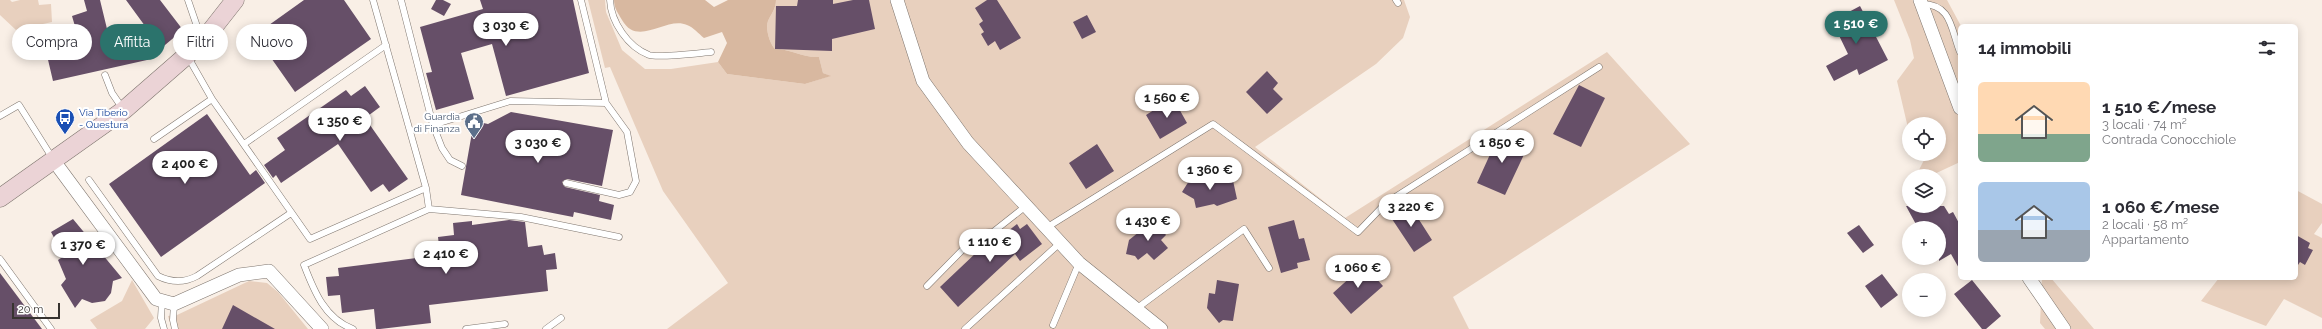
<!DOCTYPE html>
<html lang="it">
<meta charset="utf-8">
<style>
body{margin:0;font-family:Raleway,sans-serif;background:#f2f2f3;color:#2b2b33;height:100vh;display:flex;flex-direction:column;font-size:15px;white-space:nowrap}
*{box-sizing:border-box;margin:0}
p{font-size:13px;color:#7c7c81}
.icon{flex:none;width:22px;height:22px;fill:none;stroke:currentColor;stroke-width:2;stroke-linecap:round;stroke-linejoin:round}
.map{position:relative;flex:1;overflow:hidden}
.panel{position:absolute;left:1958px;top:24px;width:340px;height:256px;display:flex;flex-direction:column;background:#fff;border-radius:6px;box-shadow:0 2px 10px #0003}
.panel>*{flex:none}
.hud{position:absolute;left:12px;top:24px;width:380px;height:36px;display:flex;gap:8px}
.controls{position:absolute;left:1902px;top:117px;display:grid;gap:8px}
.controls a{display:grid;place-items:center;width:44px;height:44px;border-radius:50%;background:#fff;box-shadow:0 2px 10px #0003;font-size:20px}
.scale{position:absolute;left:12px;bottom:10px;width:48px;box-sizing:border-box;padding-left:4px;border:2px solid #373330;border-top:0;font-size:11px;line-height:14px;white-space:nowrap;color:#373330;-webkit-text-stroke:3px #fff;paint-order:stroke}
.price{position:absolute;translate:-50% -34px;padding:0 9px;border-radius:14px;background:#fff;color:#222;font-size:13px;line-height:26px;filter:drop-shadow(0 1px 2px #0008)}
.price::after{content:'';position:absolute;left:50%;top:24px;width:12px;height:9px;margin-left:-6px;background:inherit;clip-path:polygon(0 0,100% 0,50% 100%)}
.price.selected{background:#2b736c;color:#fff}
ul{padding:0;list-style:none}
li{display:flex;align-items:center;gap:12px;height:100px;padding:0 20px}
li span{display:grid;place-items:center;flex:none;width:112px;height:80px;border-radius:6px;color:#555}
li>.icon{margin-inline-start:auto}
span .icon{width:48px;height:48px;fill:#fffc;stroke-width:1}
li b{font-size:17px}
h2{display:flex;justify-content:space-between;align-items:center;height:48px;padding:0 20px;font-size:17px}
.chip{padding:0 14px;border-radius:18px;background:#fff;box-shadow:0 2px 10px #0003;font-size:14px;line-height:36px}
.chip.selected{background:#2b736c;color:#fff}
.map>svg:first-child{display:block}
.green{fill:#e8d0be}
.forest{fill:#d8b8a0}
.building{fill:#664f68}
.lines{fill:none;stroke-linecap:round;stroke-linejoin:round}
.service-casing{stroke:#7f766f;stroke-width:7}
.minor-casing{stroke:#7f766f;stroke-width:14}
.secondary-casing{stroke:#7f766f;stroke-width:19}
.service{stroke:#fff;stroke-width:6}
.minor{stroke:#fff;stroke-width:13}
.secondary{stroke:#ebd3d6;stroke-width:18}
.labels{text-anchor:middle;stroke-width:4;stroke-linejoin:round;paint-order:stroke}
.transit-label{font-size:10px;fill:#164399;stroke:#fff;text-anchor:start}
.service-label{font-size:10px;fill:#4e5e75;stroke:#fff;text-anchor:end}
</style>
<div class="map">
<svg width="2322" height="329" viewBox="0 0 2322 329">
<rect width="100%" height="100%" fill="#f9efe6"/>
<!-- green -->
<path class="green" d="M 0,0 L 10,0 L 12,2 L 20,0 L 38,0 L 39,5 L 51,4 L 52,22 L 16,30 L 0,15 Z
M 588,0 L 605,0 L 606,12 L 622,50 L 645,69 L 671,69 L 718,62 L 727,74 L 805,84 L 830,76 L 823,73 L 819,57 C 803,58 791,49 775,49 C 770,44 765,29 768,21 C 771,14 776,9 776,0 L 1404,0 L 1410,17 L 1403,38 L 1376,64 L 1255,147 L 1345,218 L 1607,52 L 1690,144 L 1453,297 L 1469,329 L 667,329 L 728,283 L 663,191 L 610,67 L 605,68 Z
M 1894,0 L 1947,0 L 1961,26 L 1960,162 L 1930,176 L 1916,176 L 1927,154 L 1939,154 L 1939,124 L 1909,124 L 1909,130 L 1908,128 L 1897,81 L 1914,58 L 1910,40 Z
M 2296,190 L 2322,204 L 2322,223 L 2314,234 L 2322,238 L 2322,318 L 2284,299 L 2266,326 L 2201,301 L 2219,278 L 2296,278 Z
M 2042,278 L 2051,278 L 2094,329 L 2045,329 L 2040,323 Z
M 132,280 L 154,318 L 145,329 L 97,329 L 90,320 L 122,301 Z
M 249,281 L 267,283 L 278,292 L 308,329 L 172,329 L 168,316 L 177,315 Z"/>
<!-- forest -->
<path class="forest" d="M 614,0 L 705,0 L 714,7 L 728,0 L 776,0 C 776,9 771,14 768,21 C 765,29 770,44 775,49 C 791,49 803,58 819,57 L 823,73 L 831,76 L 805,84 L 727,74 L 718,62 L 727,43 L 722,32 L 704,38 C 699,34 693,27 687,25 C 666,16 638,48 622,20 C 618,13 614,8 614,0 Z"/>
<!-- building -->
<path class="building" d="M 84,0 L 100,0 L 108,33 L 145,26 L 126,0 L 160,0 L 183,30 L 147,60 L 53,81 L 45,47 L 79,40 L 72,16 L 87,11 Z
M 304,0 L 344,0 L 371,39 L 295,92 L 255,35 Z
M 436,0 L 443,0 L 451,4 L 444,16 L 431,9 Z
M 480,0 L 573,0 L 589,73 L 506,96 L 492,44 L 461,53 L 474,99 L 436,110 L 426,73 L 432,72 L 420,27 L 483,9 Z
M 798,0 L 833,0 L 833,4 L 853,0 L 869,0 L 875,29 L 832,39 L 832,51 L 775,49 L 776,6 L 797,6 Z
M 987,0 L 997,0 L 1021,38 L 1000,50 L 995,41 L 988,46 L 981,34 L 984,32 L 979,24 L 983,21 L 975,8 Z
M 1860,6 L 1888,60 L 1859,75 L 1857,69 L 1834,81 L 1826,66 L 1848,54 L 1832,21 Z
M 1087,15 L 1096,32 L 1082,39 L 1073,22 Z
M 1267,71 L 1278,83 L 1273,89 L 1283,99 L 1267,114 L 1246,92 Z
M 1579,85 L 1605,98 L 1581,147 L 1553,134 Z
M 365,86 L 380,107 L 365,118 L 408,179 L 389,192 L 383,184 L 371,192 L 338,144 L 281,183 L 276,175 L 273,178 L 264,165 L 285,150 L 277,138 L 346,90 L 351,96 Z
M 1173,98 L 1187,123 L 1160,139 L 1146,115 Z
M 511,112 L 613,130 L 602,186 L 567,179 L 562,182 L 565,187 L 600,195 L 599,201 L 614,205 L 611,220 L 574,212 L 573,217 L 461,195 L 474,121 L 488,124 Z
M 207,114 L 250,175 L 256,170 L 265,183 L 161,257 L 109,184 Z
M 1502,134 L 1528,146 L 1505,195 L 1477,183 L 1498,137 Z
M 1097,144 L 1114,171 L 1086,189 L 1069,163 Z
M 1194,173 L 1202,177 L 1212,174 L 1214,181 L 1232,176 L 1237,199 L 1217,206 L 1214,204 L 1196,208 L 1194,199 L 1182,192 Z
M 1409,204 L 1432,240 L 1414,252 L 1390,216 Z
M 1906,206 L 1944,206 L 1949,214 L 1953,212 L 1960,225 L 1960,270 L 1951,254 L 1939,261 L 1939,228 L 1918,228 Z
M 73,219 L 122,278 L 113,281 L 111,293 L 105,301 L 92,303 L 82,299 L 75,308 L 61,285 L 66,279 L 58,260 L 64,256 L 51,232 Z
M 509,220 L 525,222 L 528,247 L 542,245 L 544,255 L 555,253 L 557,269 L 546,270 L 548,291 L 429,305 L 431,323 L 380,329 L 376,329 L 374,309 L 342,313 L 340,295 L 328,296 L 326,277 L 339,276 L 338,268 L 440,255 L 438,237 L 454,235 L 453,223 L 472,221 L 472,225 Z
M 1154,220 L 1166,235 L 1161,240 L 1168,248 L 1154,260 L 1147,253 L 1138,260 L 1135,256 L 1126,254 L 1129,240 Z
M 1294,220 L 1299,239 L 1304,238 L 1310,260 L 1297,263 L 1298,268 L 1281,273 L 1268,227 Z
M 1017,224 L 1020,229 L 1027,224 L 1042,244 L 1020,261 L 1015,254 L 958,307 L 940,287 L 978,251 L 980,253 Z
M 1859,225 L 1874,245 L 1863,253 L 1847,233 Z
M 2296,235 L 2310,243 L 2308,248 L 2313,250 L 2305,265 L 2300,262 L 2296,268 Z
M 1364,265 L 1383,286 L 1351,314 L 1333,293 Z
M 0,273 L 42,329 L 0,329 Z
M 1882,274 L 1898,295 L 1881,308 L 1865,286 Z
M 1217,280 L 1239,284 L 1233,321 L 1223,320 L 1219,323 L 1207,308 L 1209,293 L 1215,294 Z
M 1972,280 L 2001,316 L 1986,329 L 1982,329 L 1954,294 Z
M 233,305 L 275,329 L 222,329 Z"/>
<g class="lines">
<defs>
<path id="service" d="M 188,0 L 201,38
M 401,0 L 433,125 L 442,148 L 450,160 L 462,166
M 610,0 C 611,22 628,47 649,55 C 659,58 699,53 711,52
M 1396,0 L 1398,3
M 1922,4 C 1952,4 1951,30 1960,52
M 188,57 L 212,99 L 310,239 L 426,188 L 373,0
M 105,75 L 112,93 L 123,109
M 0,116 L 19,105 L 53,159
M 433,125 L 510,101 L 606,103 L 581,0
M 154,139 L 212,99
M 244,144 L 386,45
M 89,180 L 158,276 C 172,283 184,283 197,276 L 291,213
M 566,183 L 619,195 L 630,192 L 636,181 L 627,132 L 606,103
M 426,188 L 429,209
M 1046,228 L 1213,124 L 1358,232 L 1386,203 L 1599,67
M 0,259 L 51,329
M 927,286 L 979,233 L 993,232 L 1026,206
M 162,301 L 161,318 L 164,329
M 174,304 L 173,320 L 175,329
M 1136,309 L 1244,229 L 1269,268
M 1053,325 L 1079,263
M 353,329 C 325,319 314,291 304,265 L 429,209 L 521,217 L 619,237
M 466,329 L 505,324
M 546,329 L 561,318
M 965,329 L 1060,243"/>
<path id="minor" d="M 897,0 L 923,81 L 968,143 L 1079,263 L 1161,329
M 1920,0 L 1960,108
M 54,161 L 156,299 L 174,304 L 239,275 L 269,271 L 322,329
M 2029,278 L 2064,329"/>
<path id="secondary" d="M 0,198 L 124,110 L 202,42 L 235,0"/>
</defs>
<!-- service casing -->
<use href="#service" class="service-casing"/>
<!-- minor casing -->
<use href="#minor" class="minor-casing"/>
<!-- secondary casing -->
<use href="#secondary" class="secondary-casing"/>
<!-- service -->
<use href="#service" class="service"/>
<!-- minor -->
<use href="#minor" class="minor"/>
<!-- secondary -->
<use href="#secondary" class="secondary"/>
</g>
<!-- icons -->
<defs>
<symbol id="bus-pin" viewBox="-11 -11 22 30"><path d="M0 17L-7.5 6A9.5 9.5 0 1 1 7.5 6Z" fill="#1a4fb4" stroke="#fff"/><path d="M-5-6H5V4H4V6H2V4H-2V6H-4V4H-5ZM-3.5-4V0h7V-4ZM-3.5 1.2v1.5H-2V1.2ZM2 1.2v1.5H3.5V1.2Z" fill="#fff"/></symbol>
<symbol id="civic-pin" viewBox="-11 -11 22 30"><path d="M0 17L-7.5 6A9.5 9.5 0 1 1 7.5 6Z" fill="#5c6f8a" stroke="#fff"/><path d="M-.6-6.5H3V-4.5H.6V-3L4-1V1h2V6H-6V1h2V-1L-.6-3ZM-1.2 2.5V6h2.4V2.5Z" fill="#fff"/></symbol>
</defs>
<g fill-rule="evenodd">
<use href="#bus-pin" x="54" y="107" width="22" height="30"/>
<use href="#civic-pin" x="463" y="111" width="22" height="30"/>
</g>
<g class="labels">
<!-- transit labels -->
<g class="transit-label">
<text x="79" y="116">Via Tiberio<tspan x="79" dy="12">- Questura</tspan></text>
</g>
<!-- service labels -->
<g class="service-label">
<text x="460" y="120">Guardia<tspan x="460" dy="12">di Finanza</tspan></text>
</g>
</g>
</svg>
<div class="controls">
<a><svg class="icon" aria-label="locate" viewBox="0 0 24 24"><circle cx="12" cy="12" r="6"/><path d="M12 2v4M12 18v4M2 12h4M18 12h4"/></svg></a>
<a><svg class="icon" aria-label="layers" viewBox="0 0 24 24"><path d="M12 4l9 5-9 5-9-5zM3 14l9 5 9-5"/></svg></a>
<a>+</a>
<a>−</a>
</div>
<div class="scale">20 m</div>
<b class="price selected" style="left:1856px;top:45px">1 510 €</b>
<b class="price" style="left:506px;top:47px">3 030 €</b>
<b class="price" style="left:1167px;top:119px">1 560 €</b>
<b class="price" style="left:340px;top:142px">1 350 €</b>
<b class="price" style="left:538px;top:164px">3 030 €</b>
<b class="price" style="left:1502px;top:164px">1 850 €</b>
<b class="price" style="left:185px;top:185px">2 400 €</b>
<b class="price" style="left:1210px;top:191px">1 360 €</b>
<b class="price" style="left:1411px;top:228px">3 220 €</b>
<b class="price" style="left:1148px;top:242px">1 430 €</b>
<b class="price" style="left:990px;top:263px">1 110 €</b>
<b class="price" style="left:83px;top:266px">1 370 €</b>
<b class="price" style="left:446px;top:275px">2 410 €</b>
<b class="price" style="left:1358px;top:289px">1 060 €</b>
<div class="hud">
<a class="chip">Compra</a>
<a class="chip selected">Affitta</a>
<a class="chip">Filtri</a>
<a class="chip">Nuovo</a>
</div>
<section class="panel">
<h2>14 immobili<svg class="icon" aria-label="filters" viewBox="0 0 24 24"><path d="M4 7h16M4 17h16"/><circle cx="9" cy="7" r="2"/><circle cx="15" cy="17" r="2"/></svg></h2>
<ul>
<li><span style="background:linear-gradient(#ffd9b3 65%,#7fa58c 0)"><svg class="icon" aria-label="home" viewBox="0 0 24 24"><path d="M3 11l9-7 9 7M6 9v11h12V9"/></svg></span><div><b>1 510 €/mese</b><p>3 locali · 74 m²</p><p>Contrada Conocchiole</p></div></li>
<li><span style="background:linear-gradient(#a9c7e8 60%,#9aa5b1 0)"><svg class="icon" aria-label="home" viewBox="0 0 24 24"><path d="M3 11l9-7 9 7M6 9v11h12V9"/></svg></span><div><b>1 060 €/mese</b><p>2 locali · 58 m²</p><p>Appartamento</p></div></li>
</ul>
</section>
</div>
